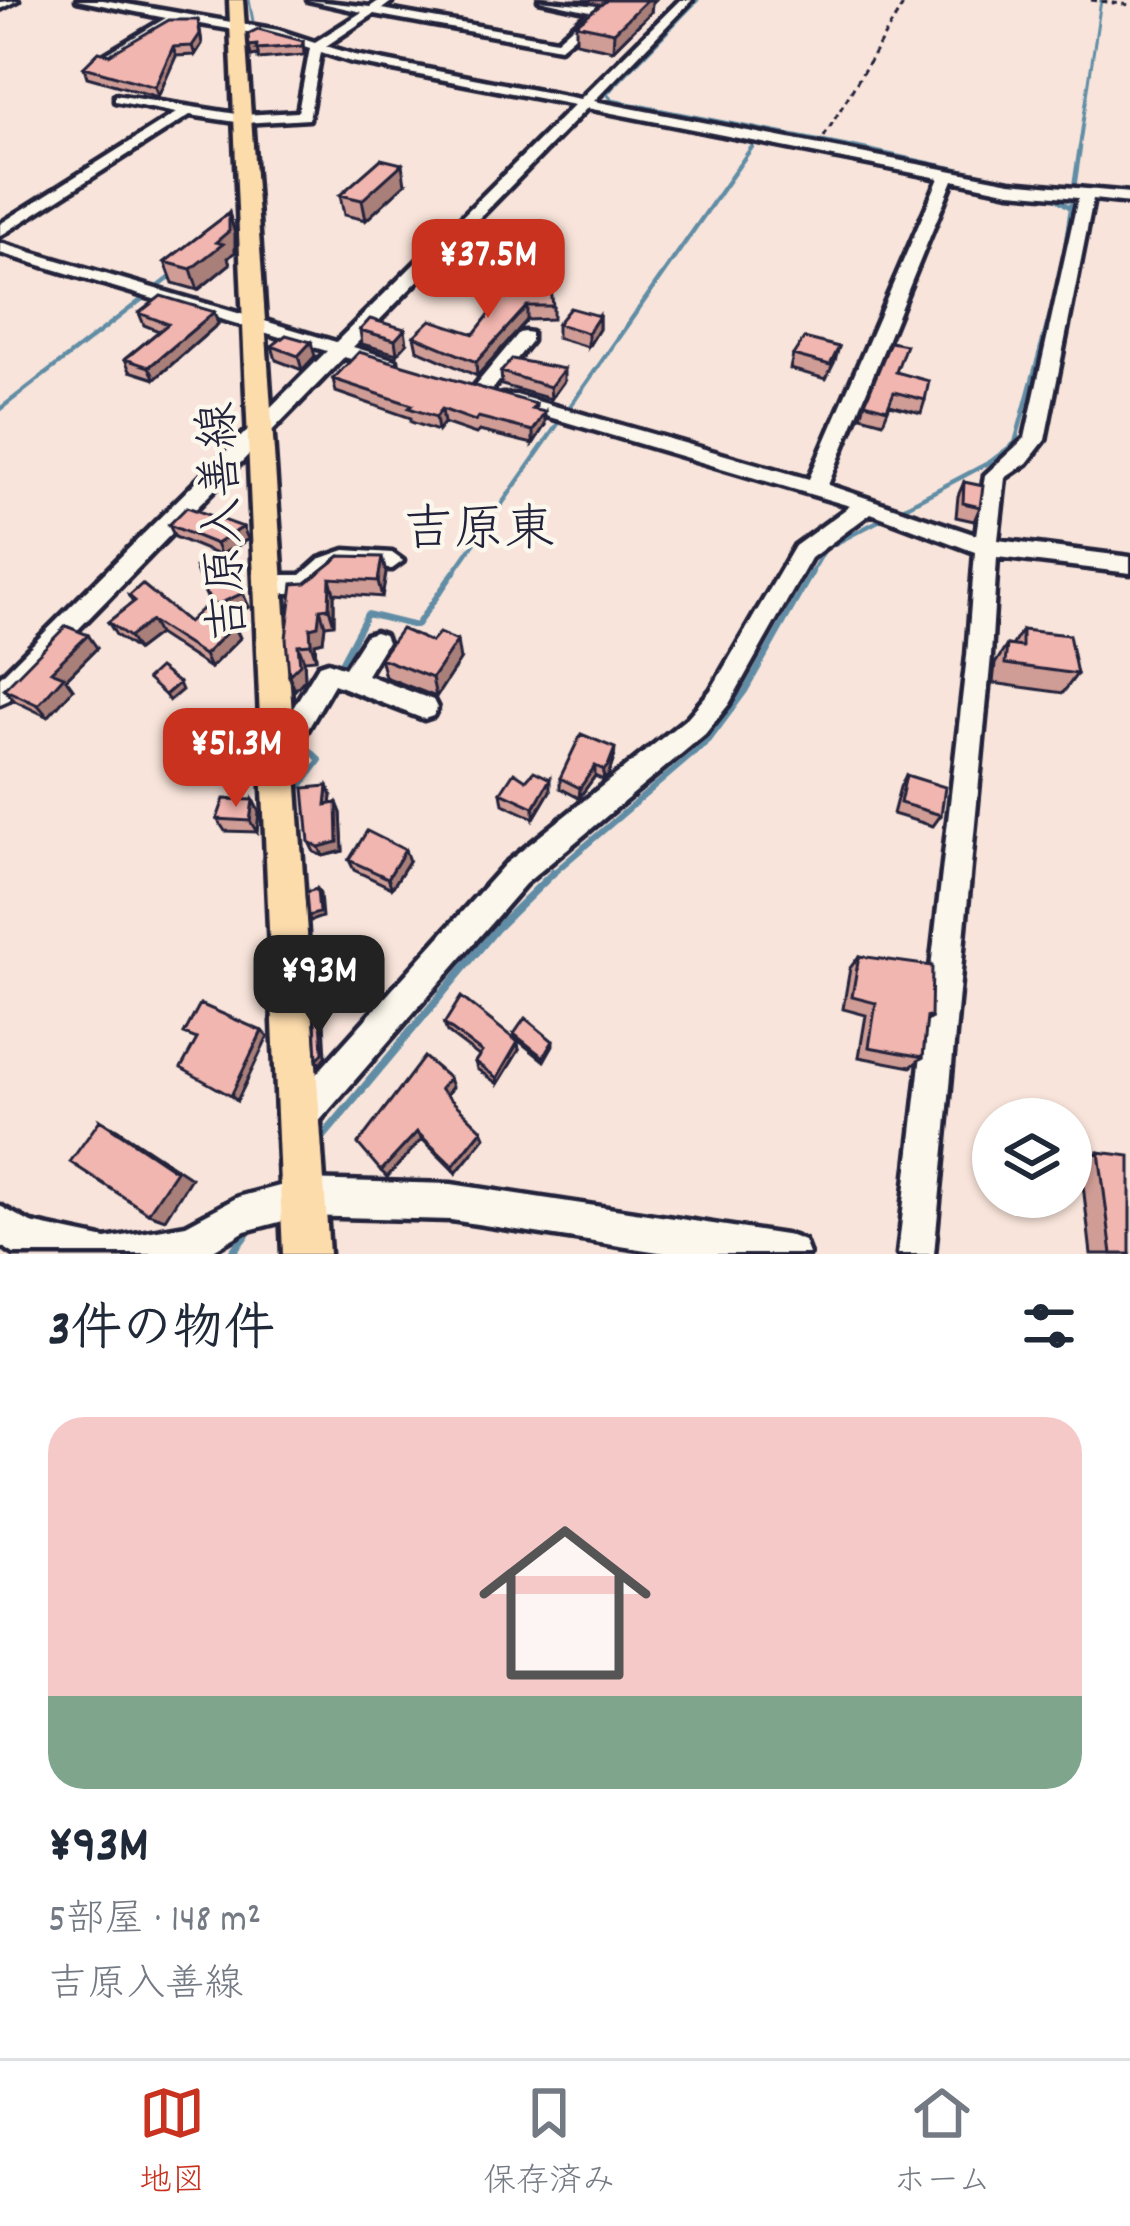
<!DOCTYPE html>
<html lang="ja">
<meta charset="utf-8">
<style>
body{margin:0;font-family:Dekko,"Klee One",sans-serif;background:#f6f6f7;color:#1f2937;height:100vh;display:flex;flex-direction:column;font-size:45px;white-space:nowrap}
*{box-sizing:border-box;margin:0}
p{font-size:39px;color:#747a83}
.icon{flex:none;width:66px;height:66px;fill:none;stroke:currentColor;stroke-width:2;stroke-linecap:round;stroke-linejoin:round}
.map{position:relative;height:1254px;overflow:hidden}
.side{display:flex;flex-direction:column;background:#fff;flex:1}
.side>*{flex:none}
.tools{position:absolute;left:972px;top:1098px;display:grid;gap:24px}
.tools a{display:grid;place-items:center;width:120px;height:120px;border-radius:50%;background:#fff;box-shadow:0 3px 9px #0004;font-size:60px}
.price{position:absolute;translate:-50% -102px;padding:0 27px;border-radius:24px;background:#c8321e;color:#fff;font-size:39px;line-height:78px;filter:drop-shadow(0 3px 6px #0008)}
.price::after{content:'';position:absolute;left:50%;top:72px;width:36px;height:27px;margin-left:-18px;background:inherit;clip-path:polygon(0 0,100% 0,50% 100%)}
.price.current{background:#222;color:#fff}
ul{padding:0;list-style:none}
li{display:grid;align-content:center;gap:24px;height:636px;padding:0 48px}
li span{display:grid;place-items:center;height:372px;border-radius:36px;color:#555}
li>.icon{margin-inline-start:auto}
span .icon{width:216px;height:216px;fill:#fffc;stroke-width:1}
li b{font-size:51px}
h2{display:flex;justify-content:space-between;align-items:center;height:144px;padding:0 48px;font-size:51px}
.tab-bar{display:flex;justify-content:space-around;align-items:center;height:168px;border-top:3px solid #e0e1e3;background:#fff;font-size:33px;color:#747a83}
.tab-bar a{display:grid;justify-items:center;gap:6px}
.tab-bar .current{color:#c8321e}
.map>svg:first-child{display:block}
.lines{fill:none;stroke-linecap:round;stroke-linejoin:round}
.stream-far3{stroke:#618da5;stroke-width:3}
.stream-far2{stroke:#618da5;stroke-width:4.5}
.stream-far1{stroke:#618da5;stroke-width:6}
.stream{stroke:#618da5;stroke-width:8}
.minor-casing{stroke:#22223b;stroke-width:9}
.major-casing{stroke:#22223b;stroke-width:9}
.path{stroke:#22223b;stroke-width:3;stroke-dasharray:6 4.5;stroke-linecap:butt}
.minor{fill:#fbf7ec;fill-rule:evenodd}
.major{fill:#fddcac;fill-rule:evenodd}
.wall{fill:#cf9d96;stroke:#22223b;stroke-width:3}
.shaded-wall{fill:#a97f7a;stroke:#22223b;stroke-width:3}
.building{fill:#f1b6af;stroke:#22223b;stroke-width:3}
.labels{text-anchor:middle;stroke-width:9;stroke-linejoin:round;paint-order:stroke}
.street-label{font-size:48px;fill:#22223b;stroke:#fbf7ec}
.neighbourhood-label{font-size:51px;fill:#22223b;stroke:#fbf7ec}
</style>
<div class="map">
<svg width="1130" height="1254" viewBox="0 0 1130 1254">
<rect width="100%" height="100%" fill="#f8e4da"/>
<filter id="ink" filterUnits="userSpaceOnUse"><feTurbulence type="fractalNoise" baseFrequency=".00833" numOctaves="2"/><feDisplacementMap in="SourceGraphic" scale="24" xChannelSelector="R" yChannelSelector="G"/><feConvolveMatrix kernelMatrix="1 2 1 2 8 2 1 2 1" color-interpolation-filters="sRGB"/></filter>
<g filter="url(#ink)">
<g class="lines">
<!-- stream-far3 -->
<path class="stream-far3" d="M 249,0 L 255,32
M 698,0 L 607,94 L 612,100 L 868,150
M 299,45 L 309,50 L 304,79
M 1079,150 L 1101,0"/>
<!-- stream-far2 -->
<path class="stream-far2" d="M 853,147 L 1036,186
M 1071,208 L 1080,147
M 0,409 L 176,273
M 452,575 L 752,147
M 810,575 L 825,549 L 990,462 L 1015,443 L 1061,274 L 1071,208 L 1048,193"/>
<!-- stream-far1 -->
<path class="stream-far1" d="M 338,669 L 367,614 L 416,626 L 454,572
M 301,786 L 320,760 L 301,741 L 307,729
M 550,876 L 709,740 L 745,691 L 812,572"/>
<!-- stream -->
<path class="stream" d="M 317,1144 L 496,929 L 553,873
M 231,1254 L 253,1225"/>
<defs>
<path id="minor" d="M 18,0 L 0,9 L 0,2 Z
M 77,0 L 103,0 L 278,30 L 315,42 L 362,12 L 308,0 L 370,7 L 380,0 L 394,0 L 382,9 L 557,40 L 590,11 L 539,0 L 599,6 L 603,11 L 560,48 L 374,14 L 326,46 L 355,55 L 580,99 L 680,0 L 692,0 L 594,101 L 1010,182 L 1130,193 L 1130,203 L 1093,199 L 1045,440 L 1027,463 L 1005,478 L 998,540 L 1130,557 L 1130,573 L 997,557 L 991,656 L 934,1254 L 898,1254 L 967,656 L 975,552 L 871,513 L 811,558 L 729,704 L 705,734 L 525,884 L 309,1133 L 297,1138 L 285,1133 L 280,1121 L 285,1109 L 505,864 L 687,718 L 711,690 L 795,546 L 850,506 L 502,403 L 502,395 L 516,395 L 809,479 L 939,178 L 587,108 L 353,347 L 396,360 L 396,368 L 389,370 L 344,357 L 9,700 L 0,704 L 0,677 L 327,351 L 0,253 L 0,243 L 336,342 L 574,105 L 352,62 L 321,52 L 309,119 L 243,123 L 190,115 L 0,236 L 0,224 L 176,113 L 115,101 L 115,95 L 243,115 L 298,112 L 310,48 L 276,37 L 177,20 L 110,61 L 104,57 L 106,54 L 166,18 ZM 953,180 L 1010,192 L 1078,198 L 1025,438 L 985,475 L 976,535 L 828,485 Z
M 525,332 L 531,333 L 531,341 L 488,395 L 474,395 L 474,387 L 519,333 Z
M 345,550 L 392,553 L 403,561 L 392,569 L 343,567 L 307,593 L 269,593 L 257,584 L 269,575 L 301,575 L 319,559 Z
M 375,632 L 384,635 L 387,642 L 367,675 L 433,700 L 437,708 L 433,716 L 424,719 L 334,684 L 305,734 L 277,745 L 268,742 L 264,734 L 268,726 L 287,718 L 319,665 L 328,662 L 345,668 L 366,635 Z
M 302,1180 L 451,1184 L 791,1236 L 804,1241 L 809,1254 L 672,1254 L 451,1220 L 302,1216 L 245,1231 L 207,1254 L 14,1254 L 0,1245 L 0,1206 L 31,1223 L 106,1239 L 186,1225 L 238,1197 Z"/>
<path id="major" d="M 229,0 L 243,0 L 329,1254 L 283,1254 Z"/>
</defs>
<!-- minor casing -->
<use href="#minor" class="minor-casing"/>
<!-- major casing -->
<use href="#major" class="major-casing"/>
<!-- path -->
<path class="path" d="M 1091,0 L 1130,5
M 824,137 L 906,0"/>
<!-- minor -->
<use href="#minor" class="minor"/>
<!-- major -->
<use href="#major" class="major"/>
</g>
<!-- wall -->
<path class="wall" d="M 572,0 L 655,0 L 652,3 L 651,12 L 613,50 L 576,42 L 576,24 L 601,5 Z
M 200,29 L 202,44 L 195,55 L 176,56 L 158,97 L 87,77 L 84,67 L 109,55 Z
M 303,41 L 304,55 L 258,59 L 258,55 L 251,56 L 249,46 Z
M 405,184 L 366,220 L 344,215 L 340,195 Z
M 229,213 L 235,234 L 235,252 L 228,258 L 230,264 L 198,290 L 173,283 L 165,262 Z
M 529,281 L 553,306 L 553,319 L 527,320 L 477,376 L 417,350 L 414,336 L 474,334 L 490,314 L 487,290 L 529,289 Z
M 214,312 L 218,324 L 155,379 L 130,371 L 125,359 L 159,331 L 144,325 L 139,313 Z
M 599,316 L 599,329 L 588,347 L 557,338 L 557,324 Z
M 360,330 L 407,343 L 397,354 L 362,344 Z
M 272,346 L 315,356 L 302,370 L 276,360 Z
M 839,347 L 835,361 L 826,379 L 790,369 L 793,355 Z
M 501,372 L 564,381 L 551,399 L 502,385 Z
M 896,372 L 925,400 L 921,413 L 890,405 L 883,422 L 861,416 L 865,403 Z
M 333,379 L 536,404 L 536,410 L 545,425 L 533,444 L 479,431 L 476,434 L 444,423 L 438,431 L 411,422 L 411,418 L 336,392 Z
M 964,482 L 980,507 L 974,521 L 956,517 L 958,496 Z
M 169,525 L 248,539 L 230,551 L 243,584 L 238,586 L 249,607 L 222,618 L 211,607 L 205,593 L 219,555 L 175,537 Z
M 340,556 L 386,573 L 382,597 L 334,593 L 334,624 L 325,625 L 323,641 L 315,643 L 316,659 L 304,660 L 305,679 L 295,690 L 289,675 L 306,583 Z
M 129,596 L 188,622 L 234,625 L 240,638 L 210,668 L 158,634 L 137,650 L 116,635 L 108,622 L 133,603 Z
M 1022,630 L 1077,674 L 1063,693 L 993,683 L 995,664 L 1007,645 L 1012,646 Z
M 88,635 L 97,648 L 66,679 L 73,689 L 48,717 L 15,701 L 4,689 Z
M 380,658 L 460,660 L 436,697 L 385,677 Z
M 614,758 L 608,776 L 603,780 L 595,776 L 579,798 L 560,788 L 560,778 Z
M 906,775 L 941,815 L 933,826 L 893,814 L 900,787 Z
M 526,780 L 550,791 L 534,818 L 503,804 L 501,792 Z
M 328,786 L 332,796 L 331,804 L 337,803 L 341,813 L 343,851 L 323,856 L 314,852 L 309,842 Z
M 253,800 L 259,812 L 257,832 L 225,831 L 217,819 Z
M 349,860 L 409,861 L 392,888 L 354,870 Z
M 859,956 L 931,1018 L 926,1022 L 923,1057 L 911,1067 L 859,1057 L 866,1015 L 843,1009 L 850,968 Z
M 444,1024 L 519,1050 L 498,1084 L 477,1069 L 475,1062 L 479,1056 L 447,1032 Z
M 514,1034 L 553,1041 L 553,1045 L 544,1061 L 515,1038 Z
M 452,1087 L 446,1095 L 482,1130 L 485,1137 L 456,1173 L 422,1139 L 387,1177 Z
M 1099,1152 L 1130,1254 L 1091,1254 L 1080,1159 Z"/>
<!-- shaded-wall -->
<path class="shaded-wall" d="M 644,0 L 655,0 L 652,3 L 651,12 L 613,50 L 614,32 Z
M 198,20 L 202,44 L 195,55 L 192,46 Z
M 257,45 L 258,55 L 251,56 L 249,46 Z
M 173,47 L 176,56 L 158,97 L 155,87 Z
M 402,164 L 405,184 L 366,220 L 362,200 Z
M 229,213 L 235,234 L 235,252 L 228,258 L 230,264 L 198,290 L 191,269 L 216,242 Z
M 527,306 L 527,320 L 477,376 L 476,362 Z
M 214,312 L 218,324 L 155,379 L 149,367 Z
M 599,316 L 599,329 L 588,347 L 588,333 Z
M 405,329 L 407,343 L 397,354 L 395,340 Z
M 311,342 L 315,356 L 302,370 L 298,356 Z
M 564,369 L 564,381 L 551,399 L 550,387 Z
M 442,409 L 444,423 L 438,431 L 436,417 Z
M 545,412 L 545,425 L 533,444 L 533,431 Z
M 243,527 L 248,539 L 221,556 L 216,544 Z
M 382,557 L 386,573 L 382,597 L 378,581 Z
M 238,570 L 243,584 L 236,587 L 230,574 Z
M 330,578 L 334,593 L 334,624 L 329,608 Z
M 243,593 L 249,607 L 222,618 L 216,605 Z
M 320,609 L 325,625 L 323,641 L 315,643 L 316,659 L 311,644 L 310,628 Z
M 151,621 L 158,634 L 137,650 L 129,637 Z
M 234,625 L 240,638 L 210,668 L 204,655 Z
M 88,635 L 97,648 L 66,679 L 73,689 L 48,717 L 38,705 L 51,671 Z
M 457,641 L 460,660 L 436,697 L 432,678 Z
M 298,645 L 304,660 L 305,679 L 295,690 L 289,675 Z
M 179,683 L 182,690 L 169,701 L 165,695 Z
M 615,748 L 614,758 L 608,776 L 603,780 L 604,770 Z
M 595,766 L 595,776 L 579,798 L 580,788 Z
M 550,779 L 550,791 L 534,818 L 534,807 Z
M 328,786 L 332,796 L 330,815 L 326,805 Z
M 253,800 L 259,812 L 257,832 L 250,821 Z
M 337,803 L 341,813 L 343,851 L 323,856 L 319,847 Z
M 405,850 L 409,861 L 392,888 L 388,878 Z
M 317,889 L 320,894 L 322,917 L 311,921 L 308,916 Z
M 331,989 L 334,994 L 320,1013 L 317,1009 Z
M 321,1017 L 324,1021 L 326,1057 L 320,1063 L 317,1059 Z
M 262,1031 L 268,1037 L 237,1101 L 231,1096 Z
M 518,1042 L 519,1050 L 498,1084 L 497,1078 Z
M 449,1078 L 452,1087 L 444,1098 L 440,1089 Z
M 100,1120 L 117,1129 L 191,1178 L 165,1219 L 148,1213 Z
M 482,1130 L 485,1137 L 456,1173 L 453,1166 Z
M 417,1132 L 422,1139 L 387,1177 L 381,1171 Z"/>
<!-- building -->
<path class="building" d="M 607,0 L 647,0 L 614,32 L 576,24 Z
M 169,20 L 198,20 L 200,34 L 192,46 L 173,47 L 155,87 L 84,67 L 99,52 L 109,55 Z
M 258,29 L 303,41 L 302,46 L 256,49 L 257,45 L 249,46 L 248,34 Z
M 381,159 L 402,164 L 362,200 L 340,195 Z
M 229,213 L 229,231 L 216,242 L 223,244 L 191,269 L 165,262 Z
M 550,280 L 553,306 L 527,306 L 476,362 L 414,336 L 431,320 L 474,334 L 491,312 L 487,290 L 531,289 L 529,281 Z
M 161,296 L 214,312 L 149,367 L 125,359 L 168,324 L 139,313 Z
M 570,308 L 599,316 L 588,333 L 557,324 Z
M 370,319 L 405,329 L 395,340 L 360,330 Z
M 286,335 L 311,342 L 298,356 L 272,346 Z
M 804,338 L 839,347 L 830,365 L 793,355 Z
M 890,342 L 906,345 L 896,372 L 929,381 L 925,400 L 894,392 L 887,409 L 865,403 Z
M 359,352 L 536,404 L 532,409 L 545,412 L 533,431 L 478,417 L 475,421 L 442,409 L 436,417 L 409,408 L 412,405 L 333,379 Z
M 512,359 L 564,369 L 550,387 L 501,372 Z
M 964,482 L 983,486 L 980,507 L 963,503 Z
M 187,507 L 243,527 L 216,544 L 169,525 Z
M 229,550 L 238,570 L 230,574 L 243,593 L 216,605 L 205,593 L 195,567 Z
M 340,556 L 382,557 L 378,581 L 330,578 L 329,608 L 320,609 L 318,626 L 310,628 L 311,644 L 298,645 L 300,664 L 289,675 L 286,638 L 293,584 L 306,583 Z
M 142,584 L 188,622 L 202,609 L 234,625 L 204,655 L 151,621 L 129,637 L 108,622 L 135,601 L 129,596 Z
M 66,626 L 88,635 L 51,671 L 64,676 L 38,705 L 4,689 Z
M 401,629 L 431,642 L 439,633 L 457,641 L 432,678 L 380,658 Z
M 1022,630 L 1069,635 L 1077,674 L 1005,664 L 1007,645 L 1022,647 Z
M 159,668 L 179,683 L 165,695 L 147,679 Z
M 581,734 L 615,748 L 608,766 L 604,770 L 595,766 L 580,788 L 560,778 Z
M 534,771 L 550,779 L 534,807 L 501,792 L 514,772 L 526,780 Z
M 906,775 L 945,787 L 941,815 L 900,803 Z
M 328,786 L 326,805 L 337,803 L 338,842 L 319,847 L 309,842 L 304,788 Z
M 224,799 L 253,800 L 250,821 L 217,819 Z
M 367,831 L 405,850 L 388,878 L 349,860 Z
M 317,889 L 319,913 L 308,916 L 306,892 Z
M 859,956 L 932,966 L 931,1018 L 927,1017 L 923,1057 L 869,1047 L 876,1003 L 852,997 Z
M 320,980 L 331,989 L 317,1009 L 314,1006 L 313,988 Z
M 461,997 L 518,1042 L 497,1078 L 475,1062 L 482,1052 L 444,1024 Z
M 200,1004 L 262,1031 L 231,1096 L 181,1068 L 197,1039 L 184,1034 Z
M 321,1017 L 323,1053 L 317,1059 L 315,1019 Z
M 525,1018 L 553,1041 L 543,1057 L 514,1034 Z
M 424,1057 L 449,1078 L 440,1089 L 482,1130 L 453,1166 L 417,1132 L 381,1171 L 358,1144 Z
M 100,1120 L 176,1171 L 148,1213 L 70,1162 Z
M 1099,1152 L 1130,1156 L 1130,1254 L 1112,1254 Z"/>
</g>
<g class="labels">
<!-- street labels -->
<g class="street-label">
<text transform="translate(220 522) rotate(-93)" y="17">吉原入善線</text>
</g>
<!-- neighbourhood labels -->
<g class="neighbourhood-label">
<text x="479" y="544">吉原東</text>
</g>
</g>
</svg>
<div class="tools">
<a><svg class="icon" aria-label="layers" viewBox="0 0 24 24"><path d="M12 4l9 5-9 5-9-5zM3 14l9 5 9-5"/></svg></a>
</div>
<b class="price" style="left:488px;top:321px">¥37.5M</b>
<b class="price" style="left:236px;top:810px">¥51.3M</b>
<b class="price current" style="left:319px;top:1037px">¥93M</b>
</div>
<section class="side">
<h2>3件の物件<svg class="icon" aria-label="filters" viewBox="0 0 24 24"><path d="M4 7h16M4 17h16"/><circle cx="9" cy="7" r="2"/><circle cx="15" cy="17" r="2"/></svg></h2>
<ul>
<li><span style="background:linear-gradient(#f6c9c9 75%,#7fa58c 0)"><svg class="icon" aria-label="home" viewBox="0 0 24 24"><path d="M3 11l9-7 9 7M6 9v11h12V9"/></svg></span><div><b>¥93M</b><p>5部屋 · 148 m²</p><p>吉原入善線</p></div></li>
</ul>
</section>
<nav class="tab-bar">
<a class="current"><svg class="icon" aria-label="map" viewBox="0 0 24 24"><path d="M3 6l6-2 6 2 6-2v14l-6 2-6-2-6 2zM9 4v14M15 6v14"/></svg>地図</a>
<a><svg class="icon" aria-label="saved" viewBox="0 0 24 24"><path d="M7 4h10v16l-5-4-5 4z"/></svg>保存済み</a>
<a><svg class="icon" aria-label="home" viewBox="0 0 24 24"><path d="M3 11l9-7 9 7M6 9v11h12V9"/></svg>ホーム</a>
</nav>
